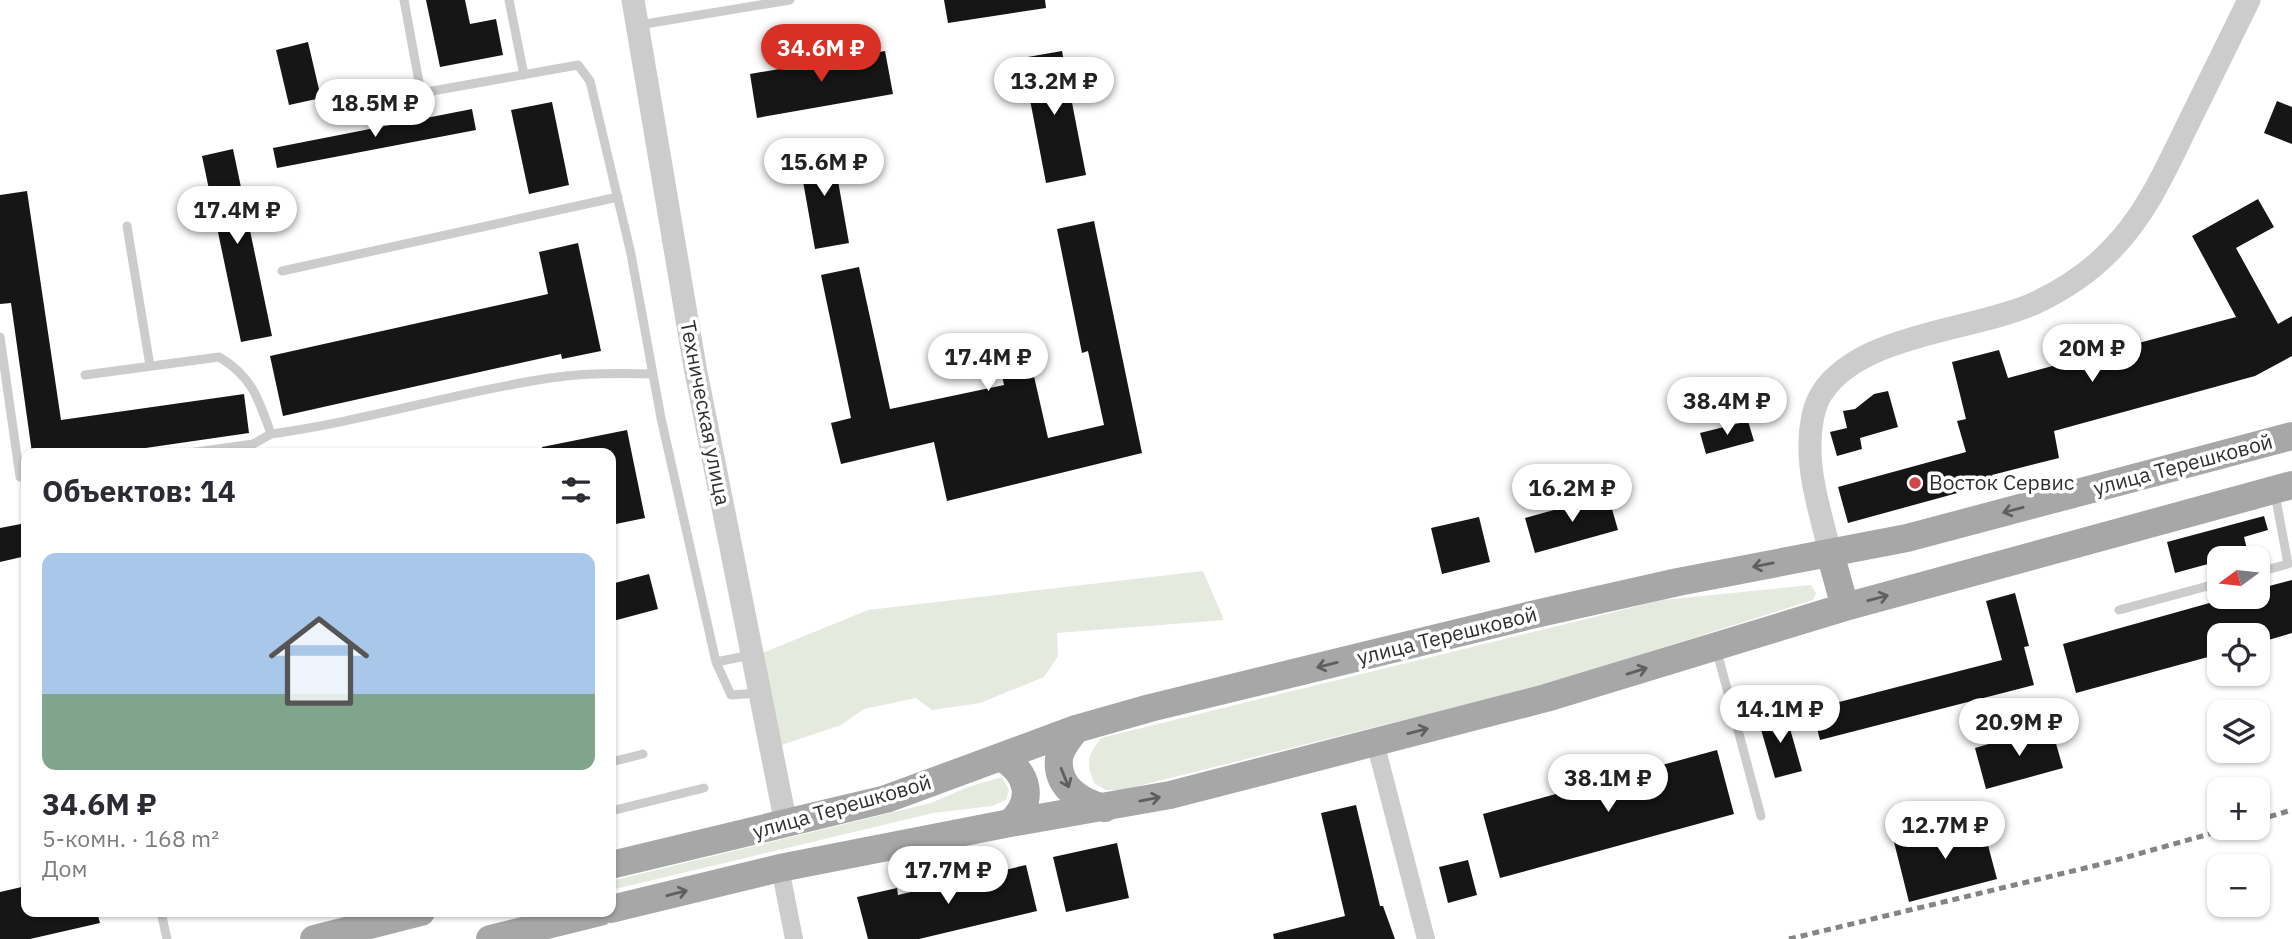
<!DOCTYPE html>
<html lang="ru">
<meta charset="utf-8">
<style>
body{margin:0;font-family:"IBM Plex Sans",sans-serif;background:#f7f7f7;color:#2b2b33;height:100vh;display:flex;flex-direction:column;font-size:26px;white-space:nowrap}
*{box-sizing:border-box;margin:0}
p{font-size:23px;color:#7c7c81}
.icon{flex:none;width:38px;height:38px;fill:none;stroke:currentColor;stroke-width:2;stroke-linecap:round;stroke-linejoin:round}
.map{position:relative;flex:1;overflow:hidden}
.side{position:absolute;left:21px;top:448px;width:595px;height:469px;display:flex;flex-direction:column;background:#fff;border-radius:14px;box-shadow:0 2px 5px #0004}
.side>*{flex:none}
.needle{width:46px;rotate:255deg}
.buttons{position:absolute;left:2207px;top:546px;display:grid;gap:14px}
.buttons a{display:grid;place-items:center;width:63px;height:63px;border-radius:14px;background:#fff;box-shadow:0 2px 5px #0004;font-size:35px}
.price{position:absolute;translate:-50% -60px;padding:0 16px;border-radius:24px;background:#fff;color:#222;font-size:23px;line-height:46px;filter:drop-shadow(0 2px 4px #0008)}
.price::after{content:'';position:absolute;left:50%;top:42px;width:21px;height:16px;margin-left:-10px;background:inherit;clip-path:polygon(0 0,100% 0,50% 100%)}
.price.active{background:#d93025;color:#fff}
ul{padding:0;list-style:none}
li{display:grid;align-content:center;gap:14px;height:371px;padding:0 21px}
li+li{border-top:2px solid #e1e1e2}
li span{display:grid;place-items:center;height:217px;border-radius:14px;color:#555}
li>.icon{margin-inline-start:auto}
span .icon{width:126px;height:126px;fill:#fffc;stroke-width:1}
li b{font-size:30px}
h2{display:flex;justify-content:space-between;align-items:center;height:84px;padding:0 21px;font-size:30px}
.map>svg:first-child{display:block}
.green{fill:#e4eade}
.building{fill:#161616}
.lines{fill:none;stroke-linecap:round;stroke-linejoin:round}
.service{stroke:#ccc;stroke-width:9}
.minor{stroke:#ccc;stroke-width:18}
.tertiary{stroke:#ccc;stroke-width:23}
.primary{stroke:#a7a7a7;stroke-width:28}
.rail{stroke:#848484;stroke-width:5;stroke-dasharray:7 5;stroke-linecap:butt}
.oneway{stroke:#5f5f5f}
.poi-dot{fill:#d2454b;stroke:#fff;stroke-width:2.5}
.labels{text-anchor:middle;stroke-width:7;stroke-linejoin:round;paint-order:stroke}
.street-label{font-size:21px;fill:#2f2f2f;stroke:#fff}
.poi-label{font-size:21px;fill:#2f2f2f;stroke:#fff;text-anchor:start}
</style>
<div class="map">
<svg width="2292" height="939" viewBox="0 0 2292 939">
<rect width="100%" height="100%" fill="#fff"/>
<!-- green -->
<path class="green" d="M 1203,571 L 1224,620 L 1057,633 L 1058,656 L 1044,677 L 980,703 L 932,710 L 916,698 L 864,709 L 841,725 L 779,746 L 760,654 L 868,610 Z
M 1811,585 L 1816,593 L 1813,600 L 1544,685 L 1122,790 L 1106,790 L 1094,783 C 1086,761 1087,757 1101,738 L 1663,600 Z
M 1002,777 L 1009,790 L 1006,800 L 992,806 L 933,813 L 611,890 L 611,881 L 931,803 L 968,787 Z"/>
<!-- building -->
<path class="building" d="M 426,0 L 465,0 L 470,24 L 496,19 L 503,55 L 440,67 Z
M 944,0 L 1045,0 L 1046,8 L 948,23 Z
M 308,42 L 321,98 L 289,105 L 276,50 Z
M 885,51 L 893,94 L 757,118 L 750,74 Z
M 1062,51 L 1086,175 L 1046,183 L 1022,58 Z
M 2277,101 L 2292,107 L 2292,144 L 2264,133 Z
M 552,102 L 569,185 L 529,194 L 511,110 Z
M 472,109 L 476,130 L 277,168 L 273,148 Z
M 832,147 L 849,243 L 815,249 L 798,153 Z
M 233,149 L 272,336 L 241,342 L 202,156 Z
M 27,191 L 61,420 L 244,394 L 249,433 L 111,453 L 32,453 L 11,303 L 0,304 L 0,195 Z
M 2258,199 L 2274,227 L 2236,248 L 2278,324 L 2292,316 L 2292,356 L 2255,376 L 2054,431 L 2059,458 L 1992,475 L 1994,483 L 1848,523 L 1838,487 L 1966,452 L 1957,421 L 1966,419 L 1952,362 L 1999,350 L 2008,378 L 2236,317 L 2192,236 Z
M 1094,221 L 1142,453 L 947,501 L 934,442 L 841,464 L 831,423 L 851,418 L 821,275 L 859,267 L 890,409 L 1004,385 L 996,347 L 1026,341 L 1048,438 L 1104,425 L 1088,351 L 1082,353 L 1057,229 Z
M 578,243 L 601,351 L 562,359 L 561,354 L 283,416 L 270,356 L 548,294 L 539,252 Z
M 1888,391 L 1898,427 L 1860,438 L 1862,449 L 1837,456 L 1830,432 L 1847,428 L 1843,411 L 1855,409 L 1874,394 Z
M 1748,421 L 1754,441 L 1706,454 L 1700,433 Z
M 627,430 L 645,518 L 611,525 L 611,453 L 543,453 L 542,447 Z
M 1608,495 L 1618,530 L 1535,553 L 1525,518 Z
M 2264,516 L 2268,530 L 2244,537 L 2248,553 L 2219,558 L 2219,561 L 2175,573 L 2167,542 Z
M 1479,517 L 1490,562 L 1442,574 L 1431,528 Z
M 26,523 L 26,556 L 0,562 L 0,528 Z
M 649,574 L 658,609 L 613,621 L 611,584 Z
M 2292,580 L 2292,633 L 2258,643 L 2258,635 L 2219,635 L 2219,654 L 2076,693 L 2063,644 L 2231,597 L 2258,597 L 2258,589 Z
M 2015,593 L 2029,646 L 2024,647 L 2034,685 L 1820,740 L 1812,709 L 2002,660 L 1986,601 Z
M 1785,711 L 1802,771 L 1775,778 L 1758,719 Z
M 2051,726 L 2063,768 L 1986,789 L 1975,748 Z
M 1717,750 L 1734,814 L 1500,878 L 1483,814 Z
M 1356,805 L 1380,906 L 1383,906 L 1395,939 L 1274,939 L 1273,934 L 1345,916 L 1321,813 Z
M 1981,819 L 1997,879 L 1909,902 L 1894,842 Z
M 1117,843 L 1129,898 L 1066,912 L 1053,857 Z
M 1468,860 L 1477,895 L 1448,903 L 1439,867 Z
M 1026,865 L 1037,911 L 919,939 L 868,939 L 857,897 L 897,888 L 898,895 Z
M 26,886 L 26,912 L 97,912 L 100,923 L 30,939 L 0,939 L 0,892 Z"/>
<g class="lines">
<!-- service -->
<path class="service" d="M 404,0 L 421,93 L 578,65 L 590,81 L 631,254 L 661,418 L 716,662 L 731,695 L 759,693
M 509,0 L 524,75
M 639,25 L 790,0
M 127,226 L 150,366
M 282,271 L 618,197
M 0,337 L 20,477 L 26,476
M 85,375 L 219,357 C 252,376 259,400 271,434 C 365,421 456,392 550,378 C 584,373 618,373 652,374
M 189,453 L 253,444 L 271,434
M 2258,572 L 2288,564 L 2275,494
M 2119,610 L 2219,583
M 1716,648 L 1761,816
M 716,662 L 751,655
M 611,762 L 643,754
M 611,811 L 704,788
M 161,912 L 167,939"/>
<!-- minor -->
<path class="minor" d="M 1375,742 L 1426,939
M 780,868 L 794,939"/>
<!-- tertiary -->
<path class="tertiary" d="M 633,0 L 695,367 L 786,824
M 1830,553 C 1822,518 1809,480 1810,444 C 1810,428 1813,406 1822,393 C 1860,334 1971,331 2033,304 C 2061,291 2090,272 2111,250 C 2145,216 2165,171 2186,128 C 2207,86 2228,43 2249,0"/>
<!-- primary -->
<path class="primary" d="M 1830,553 L 1845,607
M 1076,729 C 1069,738 1060,748 1059,759 C 1056,787 1082,803 1105,808
M 1001,757 C 1029,773 1035,801 1010,823
M 611,865 L 886,799 L 1076,729 L 1150,708 L 1527,616 L 1678,582 L 1907,538 L 2292,436
M 611,909 L 780,868 L 1010,823 L 1170,795 L 1546,698 L 1845,607 L 2292,485
M 314,939 L 421,912
M 490,939 L 600,912"/>
<!-- rail -->
<path class="rail" d="M 2258,820 L 2292,810
M 1789,939 L 2102,864 L 2231,828"/>
</g>
<!-- one-way arrows -->
<defs><path id="oneway-shaft" d="M-6 0H5M1.5-3L5.5 0L1.5 3" fill="none" stroke-width="1.6" stroke-linecap="round" stroke-linejoin="round" transform="scale(1.75)"/></defs>
<g class="oneway">
<use href="#oneway-shaft" transform="translate(2013 510) rotate(165)"/>
<use href="#oneway-shaft" transform="translate(1763 565) rotate(169)"/>
<use href="#oneway-shaft" transform="translate(1878 598) rotate(-15)"/>
<use href="#oneway-shaft" transform="translate(1327 665) rotate(166)"/>
<use href="#oneway-shaft" transform="translate(1637 671) rotate(-17)"/>
<use href="#oneway-shaft" transform="translate(1418 731) rotate(-14)"/>
<use href="#oneway-shaft" transform="translate(1065 778) rotate(68)"/>
<use href="#oneway-shaft" transform="translate(1150 799) rotate(-11)"/>
<use href="#oneway-shaft" transform="translate(677 893) rotate(-14)"/>
</g>
<!-- markers -->
<circle class="poi-dot" cx="1915" cy="483" r="7"/>
<g class="labels">
<!-- street labels -->
<g class="street-label">
<text transform="translate(705 413) rotate(79)" y="7">Техническая улица</text>
<text transform="translate(2183 465) rotate(-15)" y="7">улица Терешковой</text>
<text transform="translate(1447 636) rotate(-14)" y="7">улица Терешковой</text>
<text transform="translate(842 807) rotate(-16)" y="7">улица Терешковой</text>
</g>
<!-- poi labels -->
<g class="poi-label">
<text x="1929" y="490">Восток Сервис</text>
</g>
</g>
</svg>
<div class="buttons">
<a><svg class="needle" viewBox="-14 -14 28 28"><path d="M0-13l5 13h-10z" fill="#e53935"/><path d="M0 13l5-13h-10z" fill="#7c7c81"/></svg></a>
<a><svg class="icon" aria-label="locate" viewBox="0 0 24 24"><circle cx="12" cy="12" r="6"/><path d="M12 2v4M12 18v4M2 12h4M18 12h4"/></svg></a>
<a><svg class="icon" aria-label="layers" viewBox="0 0 24 24"><path d="M12 4l9 5-9 5-9-5zM3 14l9 5 9-5"/></svg></a>
<a>+</a>
<a>−</a>
</div>
<b class="price active" style="left:821px;top:84px">34.6M ₽</b>
<b class="price" style="left:1054px;top:117px">13.2M ₽</b>
<b class="price" style="left:375px;top:139px">18.5M ₽</b>
<b class="price" style="left:824px;top:198px">15.6M ₽</b>
<b class="price" style="left:237px;top:246px">17.4M ₽</b>
<b class="price" style="left:2092px;top:384px">20M ₽</b>
<b class="price" style="left:988px;top:393px">17.4M ₽</b>
<b class="price" style="left:1727px;top:437px">38.4M ₽</b>
<b class="price" style="left:1572px;top:524px">16.2M ₽</b>
<b class="price" style="left:1780px;top:745px">14.1M ₽</b>
<b class="price" style="left:2019px;top:758px">20.9M ₽</b>
<b class="price" style="left:1608px;top:814px">38.1M ₽</b>
<b class="price" style="left:1945px;top:861px">12.7M ₽</b>
<b class="price" style="left:948px;top:906px">17.7M ₽</b>
<section class="side">
<h2>Объектов: 14<svg class="icon" aria-label="filters" viewBox="0 0 24 24"><path d="M4 7h16M4 17h16"/><circle cx="9" cy="7" r="2"/><circle cx="15" cy="17" r="2"/></svg></h2>
<ul>
<li><span style="background:linear-gradient(#a9c7e8 65%,#7fa58c 0)"><svg class="icon" aria-label="home" viewBox="0 0 24 24"><path d="M3 11l9-7 9 7M6 9v11h12V9"/></svg></span><div><b>34.6M ₽</b><p>5-комн. · 168 m²</p><p>Дом</p></div></li>
</ul>
</section>
</div>
